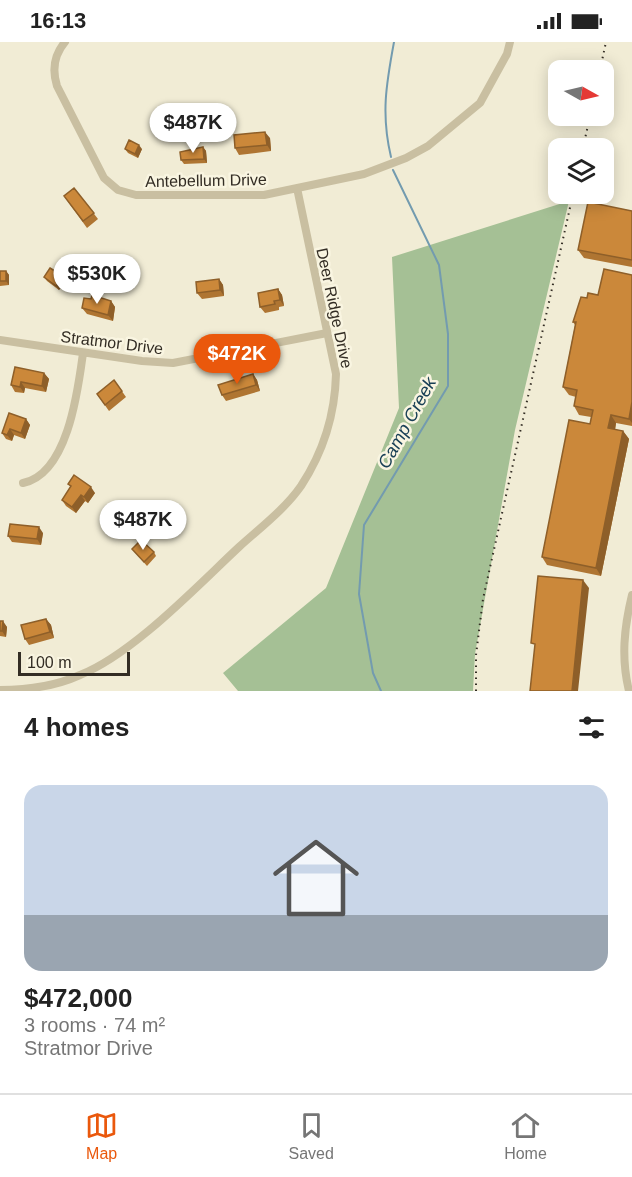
<!DOCTYPE html>
<meta charset="utf-8">
<style>
body{margin:0;font-family:Arial,sans-serif;background:#f6f6f6;color:#222;height:100vh;display:flex;flex-direction:column;font-size:22px;white-space:nowrap}
*{box-sizing:border-box;margin:0}
p{font-size:20px;color:#767676}
.icon{flex:none;width:33px;height:33px;fill:none;stroke:currentColor;stroke-width:2;stroke-linecap:round;stroke-linejoin:round}
.map{position:relative;height:649px;overflow:hidden}
.panel{display:flex;flex-direction:column;background:#fff;flex:1}
.panel>*{flex:none}
.needle{width:39px;rotate:98deg}
.buttons{position:absolute;left:548px;top:18px;display:grid;gap:12px}
.buttons a{display:grid;place-items:center;width:66px;height:66px;border-radius:12px;background:#fff;box-shadow:0 3px 15px #0003;font-size:30px}
.scale{position:absolute;left:18px;bottom:15px;width:112px;box-sizing:border-box;padding-left:6px;border:3px solid #332d24;border-top:0;font-size:16px;line-height:21px;white-space:nowrap;color:#332d24;-webkit-text-stroke:4px #f9f5e1;paint-order:stroke}
.price{position:absolute;translate:-50% -51px;padding:0 14px;border-radius:21px;background:#fff;color:#222;font-size:20px;line-height:39px;filter:drop-shadow(0 2px 3px #0008)}
.price::after{content:'';position:absolute;left:50%;top:36px;width:18px;height:14px;margin-left:-9px;background:inherit;clip-path:polygon(0 0,100% 0,50% 100%)}
.price.active{background:#ea580c;color:#fff}
ul{padding:0;list-style:none}
li{display:grid;align-content:center;gap:12px;height:318px;padding:0 24px}
li span{display:grid;place-items:center;height:186px;border-radius:18px;color:#555}
li>.icon{margin-inline-start:auto}
span .icon{width:108px;height:108px;fill:#fffc;stroke-width:1}
li b{font-size:26px}
h2{display:flex;justify-content:space-between;align-items:center;height:72px;padding:0 24px;font-size:26px}
.status{display:flex;justify-content:space-between;align-items:center;height:42px;padding:0 30px;background:#fff;direction:ltr}
.status svg{height:16px;fill:currentColor}
.tabs{display:flex;justify-content:space-around;align-items:center;height:84px;border-top:2px solid #e0e0e0;background:#fff;font-size:16px;color:#767676}
.tabs a{display:grid;justify-items:center;gap:3px}
.tabs .active{color:#ea580c}
.map>svg:first-child{display:block}
.green{fill:#a5c095}
.lines{fill:none;stroke-linecap:round;stroke-linejoin:round}
.stream{stroke:#739baf;stroke-width:2}
.street{stroke:#c9bfa1;stroke-width:8}
.rail{stroke:#332d24;stroke-width:2;stroke-dasharray:1.5 4.5;stroke-linecap:butt}
.wall{fill:#af7532}
.shaded-wall{fill:#8e5f29}
.building{fill:#cb883a;stroke:#8e5f29;stroke-width:1.5}
.labels{text-anchor:middle;stroke-width:5;stroke-linejoin:round;paint-order:stroke}
.street-label{font-size:16px;fill:#332d24;stroke:#f9f5e1}
.water-label{font-size:18px;font-style:italic;fill:#194056;stroke:#f9f5e1}
</style>
<div class="status"><b>16:13</b><svg viewBox="0 0 49 12"><path d="M0 12V9h3v3zM5 12V6h3v6zM10 12V3h3v9zM15 12V0h3v12zM26 1h20v11H26zM47 4h2v5h-2z"/></svg></div>
<div class="map">
<svg width="632" height="649" viewBox="0 0 632 649">
<rect width="100%" height="100%" fill="#f1ecd5"/>
<!-- green -->
<path class="green" d="M 569,159 L 515,388 L 475,612 L 473,649 L 238,649 L 223,631 L 326,546 L 399,366 L 392,215 Z"/>
<g class="lines">
<!-- stream -->
<path class="stream" d="M 391,115 C 381,73 386,43 394,0
M 381,649 L 373,631 L 359,552 L 364,483 L 448,344 L 448,292 L 439,223 L 393,128"/>
<!-- street -->
<path class="street" d="M 65,0 C 54,13 52,28 57,44 L 104,136 L 118,148 L 136,153 L 264,153 L 364,132 L 406,116 L 428,104 L 480,61 L 507,12 L 510,0
M 0,298 L 142,319 L 173,321 L 327,291
M 23,441 C 68,432 78,348 83,311
M 0,648 C 27,648 56,644 80,633 C 133,612 197,544 239,505 C 260,486 285,467 301,444 C 324,409 335,373 336,332 L 297,146
M 629,649 C 621,616 624,586 632,553"/>
<!-- rail -->
<path class="rail" d="M 600,28 L 606,0
M 583,106 L 590,74
M 476,649 L 476,613 L 483,557 L 573,152"/>
</g>
<!-- wall -->
<path class="wall" d="M 270,96 L 271,109 L 239,113 L 235,106 Z
M 203,105 L 206,109 L 207,121 L 184,122 L 181,118 Z
M 125,107 L 142,107 L 138,116 L 128,111 Z
M 74,146 L 98,177 L 87,186 L 64,154 Z
M 632,169 L 632,225 L 584,216 L 578,208 Z
M 0,229 L 6,229 L 9,233 L 9,243 L 0,244 Z
M 632,233 L 632,384 L 616,381 L 615,388 L 623,389 L 629,397 L 601,534 L 547,523 L 542,515 L 590,382 L 591,375 L 579,373 L 574,364 L 576,355 L 569,353 L 563,345 L 575,283 L 573,280 L 587,256 L 598,253 Z
M 44,235 L 66,239 L 59,248 L 47,239 Z
M 219,237 L 223,243 L 224,254 L 202,257 L 197,251 Z
M 278,247 L 282,253 L 284,264 L 279,265 L 279,268 L 265,271 L 260,265 Z
M 91,257 L 111,259 L 115,265 L 113,279 L 87,272 L 82,266 Z
M 44,331 L 49,337 L 46,350 L 25,346 L 24,351 L 15,350 L 11,343 Z
M 253,332 L 257,338 L 260,349 L 226,359 L 222,353 Z
M 114,338 L 126,355 L 109,369 L 97,352 Z
M 26,377 L 30,383 L 25,397 L 14,393 L 12,399 L 6,397 L 2,391 Z
M 68,442 L 95,451 L 88,461 L 85,459 L 76,471 L 66,464 L 62,458 L 71,445 Z
M 43,491 L 41,503 L 12,500 L 8,494 Z
M 132,507 L 154,510 L 156,514 L 147,524 Z
M 46,577 L 51,583 L 54,596 L 29,603 L 25,597 Z
M 0,579 L 7,585 L 6,595 L 0,594 Z"/>
<!-- shaded-wall -->
<path class="shaded-wall" d="M 265,90 L 270,96 L 271,109 L 267,103 Z
M 139,103 L 142,107 L 138,116 L 135,112 Z
M 203,105 L 206,109 L 207,121 L 204,117 Z
M 6,229 L 9,233 L 9,243 L 6,239 Z
M 63,234 L 66,239 L 59,248 L 56,244 Z
M 219,237 L 223,243 L 224,254 L 220,248 Z
M 278,247 L 282,253 L 284,264 L 280,258 Z
M 111,259 L 115,265 L 113,279 L 108,273 Z
M 44,331 L 49,337 L 46,350 L 42,344 Z
M 253,332 L 257,338 L 260,349 L 256,343 Z
M 21,340 L 25,346 L 24,351 L 20,345 Z
M 632,360 L 632,381 L 629,377 Z
M 611,373 L 616,381 L 614,394 L 608,386 Z
M 26,377 L 30,383 L 25,397 L 21,391 Z
M 10,387 L 14,393 L 12,399 L 7,393 Z
M 623,389 L 629,397 L 601,534 L 596,526 Z
M 91,445 L 95,451 L 88,461 L 84,455 Z
M 81,453 L 85,459 L 76,471 L 72,465 Z
M 39,485 L 43,491 L 41,503 L 37,497 Z
M 583,538 L 589,546 L 578,649 L 572,649 Z
M 46,577 L 51,583 L 54,596 L 50,590 Z
M 3,579 L 7,585 L 6,595 L 2,589 Z"/>
<!-- building -->
<path class="building" d="M 265,90 L 267,103 L 235,106 L 234,93 Z
M 129,98 L 139,103 L 135,112 L 125,107 Z
M 203,105 L 204,117 L 181,118 L 180,110 Z
M 74,146 L 94,171 L 83,179 L 64,154 Z
M 588,160 L 632,169 L 632,218 L 578,208 Z
M 50,226 L 63,234 L 56,244 L 44,235 Z
M 604,227 L 632,233 L 632,360 L 629,377 L 611,373 L 608,386 L 623,389 L 596,526 L 542,515 L 569,378 L 590,382 L 593,368 L 574,364 L 577,348 L 563,345 L 576,280 L 573,280 L 581,255 L 587,256 L 588,251 L 598,253 Z
M 0,229 L 6,229 L 6,239 L 0,239 Z
M 219,237 L 220,248 L 197,251 L 196,240 Z
M 278,247 L 280,258 L 274,259 L 275,262 L 260,265 L 258,251 Z
M 92,253 L 111,259 L 108,273 L 82,266 L 84,256 L 91,257 Z
M 15,325 L 44,331 L 42,344 L 21,340 L 20,345 L 11,343 Z
M 253,332 L 256,343 L 222,353 L 218,343 Z
M 114,338 L 122,349 L 105,363 L 97,352 Z
M 9,371 L 26,377 L 21,391 L 10,387 L 7,393 L 2,391 Z
M 74,433 L 91,445 L 84,455 L 81,453 L 72,465 L 62,458 L 71,444 L 68,442 Z
M 10,482 L 39,485 L 37,497 L 8,494 Z
M 141,498 L 154,510 L 144,520 L 132,507 Z
M 538,534 L 583,538 L 572,649 L 530,649 L 535,602 L 531,601 Z
M 46,577 L 50,590 L 25,597 L 21,583 Z
M 0,579 L 3,579 L 2,589 L 0,589 Z"/>
<g class="labels">
<!-- street labels -->
<g class="street-label">
<text transform="translate(206 138) rotate(-1)" y="6">Antebellum Drive</text>
<text transform="translate(335 266) rotate(78)" y="6">Deer Ridge Drive</text>
<text transform="translate(112 300) rotate(7)" y="6">Stratmor Drive</text>
</g>
<!-- water labels -->
<g class="water-label">
<text transform="translate(407 381) rotate(-61)" y="6">Camp Creek</text>
</g>
</g>
</svg>
<div class="buttons">
<a><svg class="needle" viewBox="-14 -14 28 28"><path d="M0-13l5 13h-10z" fill="#e53935"/><path d="M0 13l5-13h-10z" fill="#767676"/></svg></a>
<a><svg class="icon" aria-label="layers" viewBox="0 0 24 24"><path d="M12 4l9 5-9 5-9-5zM3 14l9 5 9-5"/></svg></a>
</div>
<div class="scale">100 m</div>
<b class="price" style="left:193px;top:112px">$487K</b>
<b class="price" style="left:97px;top:263px">$530K</b>
<b class="price active" style="left:237px;top:343px">$472K</b>
<b class="price" style="left:143px;top:509px">$487K</b>
</div>
<section class="panel">
<h2>4 homes<svg class="icon" aria-label="filters" viewBox="0 0 24 24"><path d="M4 7h16M4 17h16"/><circle cx="9" cy="7" r="2"/><circle cx="15" cy="17" r="2"/></svg></h2>
<ul>
<li><span style="background:linear-gradient(#c9d6e8 70%,#9aa5b1 0)"><svg class="icon" aria-label="home" viewBox="0 0 24 24"><path d="M3 11l9-7 9 7M6 9v11h12V9"/></svg></span><div><b>$472,000</b><p>3 rooms · 74 m²</p><p>Stratmor Drive</p></div></li>
</ul>
</section>
<nav class="tabs">
<a class="active"><svg class="icon" aria-label="map" viewBox="0 0 24 24"><path d="M3 6l6-2 6 2 6-2v14l-6 2-6-2-6 2zM9 4v14M15 6v14"/></svg>Map</a>
<a><svg class="icon" aria-label="saved" viewBox="0 0 24 24"><path d="M7 4h10v16l-5-4-5 4z"/></svg>Saved</a>
<a><svg class="icon" aria-label="home" viewBox="0 0 24 24"><path d="M3 11l9-7 9 7M6 9v11h12V9"/></svg>Home</a>
</nav>
